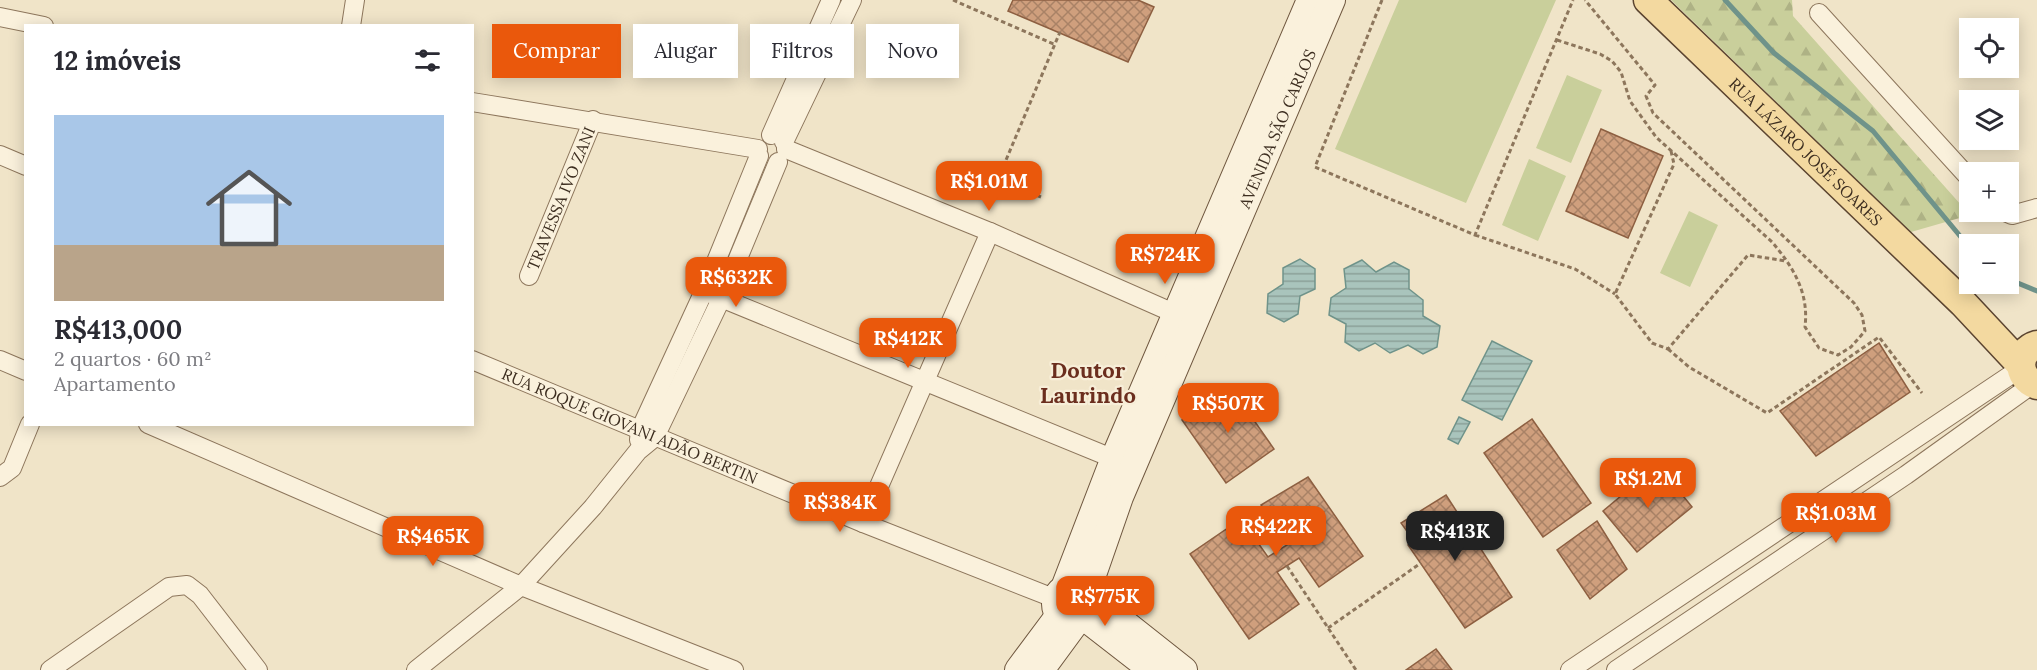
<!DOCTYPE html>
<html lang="pt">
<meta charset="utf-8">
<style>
body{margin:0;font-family:Lora,serif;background:#f2f2f3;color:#2b2b33;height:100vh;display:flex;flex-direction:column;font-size:22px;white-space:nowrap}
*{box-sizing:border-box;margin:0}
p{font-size:20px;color:#7c7c81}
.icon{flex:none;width:33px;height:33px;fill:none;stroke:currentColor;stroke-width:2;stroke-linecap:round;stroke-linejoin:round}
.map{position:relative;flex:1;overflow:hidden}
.sheet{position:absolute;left:24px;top:24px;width:450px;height:402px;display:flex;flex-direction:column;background:#fff;border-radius:0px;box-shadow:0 3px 15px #0003}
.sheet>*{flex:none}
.top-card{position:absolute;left:492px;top:24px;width:570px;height:54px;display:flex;gap:12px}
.fabs{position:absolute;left:1959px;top:18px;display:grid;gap:12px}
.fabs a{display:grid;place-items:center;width:60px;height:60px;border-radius:0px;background:#fff;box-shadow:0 3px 15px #0003;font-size:30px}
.price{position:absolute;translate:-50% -51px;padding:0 14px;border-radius:12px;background:#ea580c;color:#fff;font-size:20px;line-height:39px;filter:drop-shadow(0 2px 3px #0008)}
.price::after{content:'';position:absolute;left:50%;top:36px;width:18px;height:14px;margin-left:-9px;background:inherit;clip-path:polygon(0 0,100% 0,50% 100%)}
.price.current{background:#222;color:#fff}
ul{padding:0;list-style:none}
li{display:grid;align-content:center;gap:12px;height:318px;padding:0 30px}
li+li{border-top:2px solid #e1e1e2}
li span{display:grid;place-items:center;height:186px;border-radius:0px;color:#555}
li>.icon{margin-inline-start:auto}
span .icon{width:108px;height:108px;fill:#fffc;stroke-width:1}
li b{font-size:26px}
h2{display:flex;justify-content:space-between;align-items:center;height:72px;padding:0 30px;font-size:26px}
.pill{padding:0 21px;border-radius:0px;background:#fff;box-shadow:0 3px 15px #0003;font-size:21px;line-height:54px}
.pill.current{background:#ea580c;color:#fff}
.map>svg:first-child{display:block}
.green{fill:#c9cf9b}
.forest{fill:url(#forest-firs)}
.water{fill:url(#water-rules);stroke:#6f938a;stroke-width:1.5}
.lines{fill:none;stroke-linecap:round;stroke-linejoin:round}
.stream{stroke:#6f938a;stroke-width:5}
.building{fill:url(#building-cross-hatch);stroke:#8d5f41;stroke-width:1.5}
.minor-casing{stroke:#8d765c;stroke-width:20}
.secondary-casing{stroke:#6f573f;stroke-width:28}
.primary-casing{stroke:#5b4430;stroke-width:31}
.path{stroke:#8d765c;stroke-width:3;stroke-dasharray:4.5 3;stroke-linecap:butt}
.minor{stroke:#faf1dc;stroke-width:18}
.secondary{stroke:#faf1dc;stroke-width:26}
.primary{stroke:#f3d9a0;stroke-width:28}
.labels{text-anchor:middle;stroke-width:4.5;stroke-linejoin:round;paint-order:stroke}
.street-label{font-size:16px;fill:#3d2e20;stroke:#f7eed8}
.district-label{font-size:22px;font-weight:bold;fill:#6b2e1e;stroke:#f7eed8}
</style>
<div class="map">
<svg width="2037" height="670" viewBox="0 0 2037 670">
<defs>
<pattern id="forest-firs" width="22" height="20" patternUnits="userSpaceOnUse" patternTransform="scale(1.5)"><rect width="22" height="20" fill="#c9cf9b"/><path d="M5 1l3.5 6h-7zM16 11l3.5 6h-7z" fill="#aeb285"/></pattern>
<pattern id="water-rules" width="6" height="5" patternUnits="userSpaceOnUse" patternTransform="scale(1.5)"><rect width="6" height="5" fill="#a9c4bc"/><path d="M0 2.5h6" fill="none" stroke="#8ba098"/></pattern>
<pattern id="building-cross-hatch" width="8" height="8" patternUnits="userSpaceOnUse" patternTransform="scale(1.5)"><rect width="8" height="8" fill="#cf9f7d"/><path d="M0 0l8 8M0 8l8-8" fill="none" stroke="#a98266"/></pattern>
</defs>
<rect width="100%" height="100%" fill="#f0e4c8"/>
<!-- green -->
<path class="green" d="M 1399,0 L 1556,0 L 1466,203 L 1335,149 Z
M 1567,75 L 1602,90 L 1571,163 L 1536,148 Z
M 1529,159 L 1566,176 L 1538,241 L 1502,225 Z
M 1689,211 L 1718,225 L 1690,287 L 1660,273 Z"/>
<!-- forest -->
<path class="forest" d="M 1671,0 L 1792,0 L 1793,16 L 1970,215 L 1911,232 Z"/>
<!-- water -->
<path class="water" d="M 1300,259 L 1315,269 L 1315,289 L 1300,296 L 1298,314 L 1284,322 L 1267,313 L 1268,294 L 1283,284 L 1283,268 Z
M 1362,260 L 1376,272 L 1394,262 L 1409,270 L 1409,289 L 1423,300 L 1423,316 L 1440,326 L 1437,347 L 1423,354 L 1408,345 L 1390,353 L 1375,343 L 1359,351 L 1345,342 L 1346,324 L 1329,315 L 1331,298 L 1346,288 L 1344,269 Z
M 1492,341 L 1532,361 L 1502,420 L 1462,400 Z
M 1459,417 L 1470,422 L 1458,444 L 1448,439 Z"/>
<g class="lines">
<!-- stream -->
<path class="stream" d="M 1725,0 L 1774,53 L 1873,131 L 1970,248
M 2008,279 L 2037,291"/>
</g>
<!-- building -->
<path class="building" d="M 1013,0 L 1138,0 L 1154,7 L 1128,62 L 1008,11 Z
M 1601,129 L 1663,156 L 1628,238 L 1566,211 Z
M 1879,343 L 1910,392 L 1816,456 L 1780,411 Z
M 1230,386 L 1274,449 L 1226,483 L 1182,420 Z
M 1532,419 L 1591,503 L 1543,537 L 1484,453 Z
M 1658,465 L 1692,507 L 1637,552 L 1603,511 Z
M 1308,477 L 1363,556 L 1319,587 L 1299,558 L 1277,572 L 1299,604 L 1249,639 L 1190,554 L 1241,519 L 1268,557 L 1287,545 L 1261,505 Z
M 1446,495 L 1512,597 L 1465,628 L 1408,545 L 1414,541 L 1401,523 Z
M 1597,521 L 1627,569 L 1590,599 L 1557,550 Z
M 1436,649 L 1452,670 L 1406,670 Z"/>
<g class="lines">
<defs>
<g id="minor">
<path d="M 1819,13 L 1970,179"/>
<path d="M 0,17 L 44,26"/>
<path d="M 351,26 L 355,0"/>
<path d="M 472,102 L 758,149"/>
<path d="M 771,135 L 831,0"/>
<path d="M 784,142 L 852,0"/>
<path d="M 786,149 L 990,232 L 1176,314"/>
<path d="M 0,155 L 26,166"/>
<path d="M 2005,212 L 2012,215 L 2037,208"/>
<path id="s1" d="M 529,276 L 593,120"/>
<path d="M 704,291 L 1124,463"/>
<path d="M 0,360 L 26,371"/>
<path id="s2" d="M 472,360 L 863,523 L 1056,599"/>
<path d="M 148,424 L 521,586 L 734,670"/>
<path d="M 639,440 L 640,430 L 704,291 L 759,156"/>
<path d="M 0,477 L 12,468 L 30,424"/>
<path d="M 863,523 L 990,232"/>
<path d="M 50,670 L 169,587 L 187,585 L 200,595 L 258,670"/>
<path d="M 416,670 L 521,586 L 593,507 L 638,451 L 655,437 L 722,297 L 778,162"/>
<path d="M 1570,670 L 2021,368"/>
<path d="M 1616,670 L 1906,475 L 2033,384"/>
</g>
<g id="secondary">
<circle cx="1073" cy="604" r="18"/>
<path d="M 1064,588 L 1114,458 L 1310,0"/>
<path id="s3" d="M 1087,592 L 1120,497 L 1332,0"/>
<path d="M 1088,594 L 1184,670"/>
<path d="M 1085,618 L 1152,670"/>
<path d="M 1018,670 L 1059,615"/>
<path d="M 1041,670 L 1077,621"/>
</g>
<g id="primary">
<path id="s4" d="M 1648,0 L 1963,303 L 2021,365"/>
<path d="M 2037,345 C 2016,351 2016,378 2037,385"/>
</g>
</defs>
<!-- minor casing -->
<use href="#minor" class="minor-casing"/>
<!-- secondary casing -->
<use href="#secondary" class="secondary-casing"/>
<!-- primary casing -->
<use href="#primary" class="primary-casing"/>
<!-- path -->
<path class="path" d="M 953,0 L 1056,45
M 1382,0 L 1315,167 L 1475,235 L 1573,0
M 1557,40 L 1600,54 L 1612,61 L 1621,72 L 1630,101 L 1656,137 L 1772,242 C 1794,268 1809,293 1805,327 L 1819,348 L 1838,355 L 1851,347 L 1865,331 L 1862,315 L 1854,303 L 1653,113 L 1646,96 L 1655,85 L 1585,0
M 1671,151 L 1674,164 L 1615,294 L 1652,343 L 1668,349 L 1748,255 L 1786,261
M 1041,197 L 998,179 L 1060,32
M 1475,235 L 1575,269 L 1615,294
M 1668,349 L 1689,367 L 1767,413 L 1879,337 L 1922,393
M 1287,566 L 1356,670
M 1328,628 L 1421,563"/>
<!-- minor -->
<use href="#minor" class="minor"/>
<!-- secondary -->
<use href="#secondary" class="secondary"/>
<!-- primary -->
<use href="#primary" class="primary"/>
</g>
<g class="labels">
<!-- street labels -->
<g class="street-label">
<text dy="6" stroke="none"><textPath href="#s3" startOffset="501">AVENIDA SÃO CARLOS</textPath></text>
<text dy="6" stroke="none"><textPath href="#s4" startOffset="219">RUA LÁZARO JOSÉ SOARES</textPath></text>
<text dy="6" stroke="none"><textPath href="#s1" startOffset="84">TRAVESSA IVO ZANI</textPath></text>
<text dy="6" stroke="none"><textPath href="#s2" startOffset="171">RUA ROQUE GIOVANI ADÃO BERTIN</textPath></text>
</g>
<!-- district labels -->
<g class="district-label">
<text x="1088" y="378">Doutor<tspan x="1088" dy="25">Laurindo</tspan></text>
</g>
</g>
</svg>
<div class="fabs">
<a><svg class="icon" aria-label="locate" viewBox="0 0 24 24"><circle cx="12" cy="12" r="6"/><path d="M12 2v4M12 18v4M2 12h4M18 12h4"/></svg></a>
<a><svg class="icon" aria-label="layers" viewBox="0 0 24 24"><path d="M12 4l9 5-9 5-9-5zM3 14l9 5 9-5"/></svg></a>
<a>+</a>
<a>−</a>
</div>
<b class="price" style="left:989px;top:212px">R$1.01M</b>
<b class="price" style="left:1165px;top:285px">R$724K</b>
<b class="price" style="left:736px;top:308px">R$632K</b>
<b class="price" style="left:908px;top:369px">R$412K</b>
<b class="price" style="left:1228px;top:434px">R$507K</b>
<b class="price" style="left:1648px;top:509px">R$1.2M</b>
<b class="price" style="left:840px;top:533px">R$384K</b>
<b class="price" style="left:1836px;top:544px">R$1.03M</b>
<b class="price" style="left:1276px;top:557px">R$422K</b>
<b class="price current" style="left:1455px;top:562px">R$413K</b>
<b class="price" style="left:433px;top:567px">R$465K</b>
<b class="price" style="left:1105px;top:627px">R$775K</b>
<div class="top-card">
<a class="pill current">Comprar</a>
<a class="pill">Alugar</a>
<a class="pill">Filtros</a>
<a class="pill">Novo</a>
</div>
<section class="sheet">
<h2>12 imóveis<svg class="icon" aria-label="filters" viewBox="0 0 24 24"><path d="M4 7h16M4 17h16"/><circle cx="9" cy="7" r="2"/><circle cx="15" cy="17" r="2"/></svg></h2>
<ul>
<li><span style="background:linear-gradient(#a9c7e8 70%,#b9a48a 0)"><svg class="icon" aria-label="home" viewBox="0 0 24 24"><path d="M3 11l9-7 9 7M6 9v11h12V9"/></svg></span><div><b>R$413,000</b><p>2 quartos · 60 m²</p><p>Apartamento</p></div></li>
</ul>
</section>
</div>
